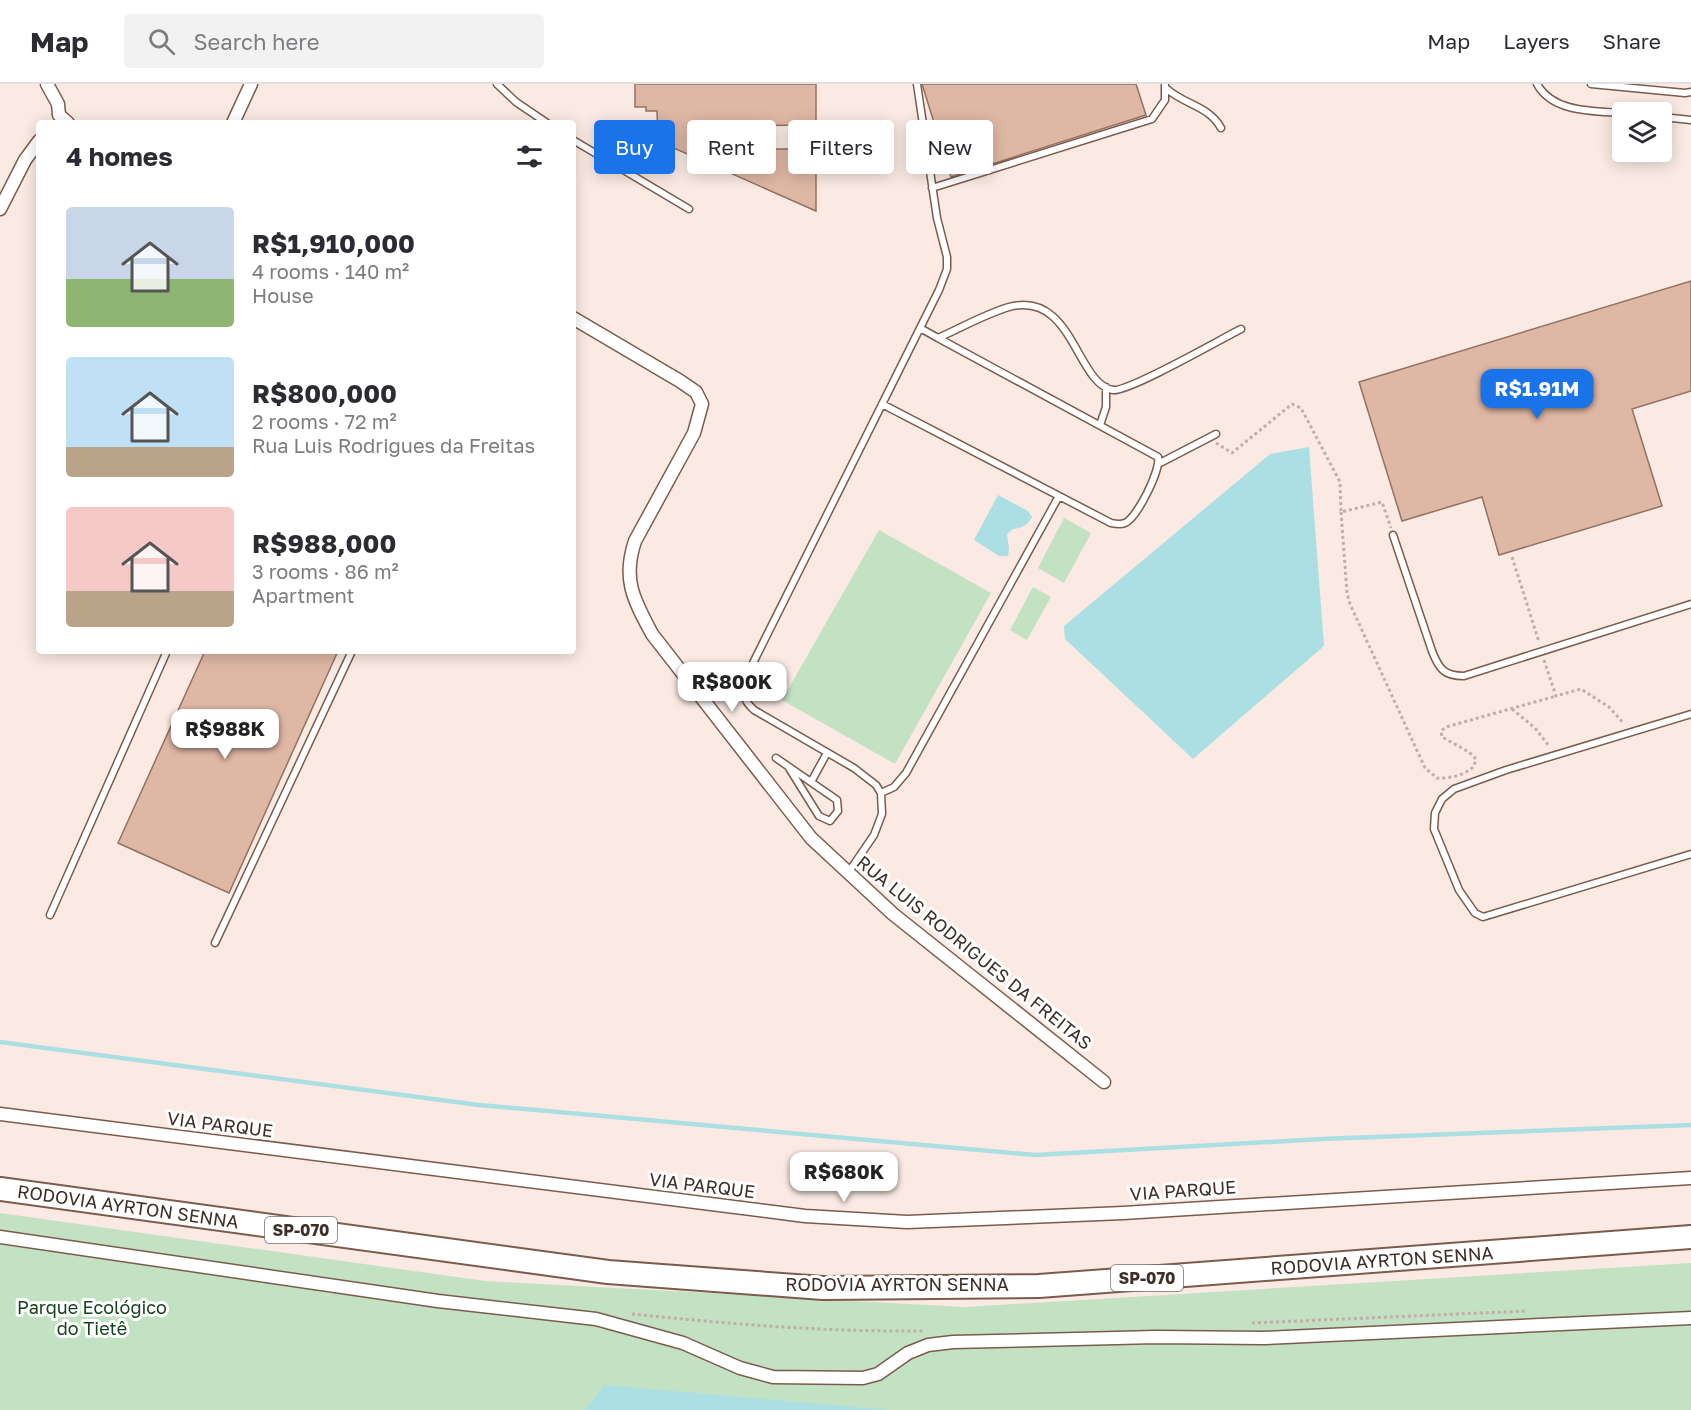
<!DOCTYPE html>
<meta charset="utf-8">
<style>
body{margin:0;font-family:"Golos Text",sans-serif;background:#f2f2f3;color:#2b2b33;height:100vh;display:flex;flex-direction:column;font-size:22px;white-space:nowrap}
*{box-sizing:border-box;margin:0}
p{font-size:20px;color:#7c7c81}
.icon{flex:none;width:33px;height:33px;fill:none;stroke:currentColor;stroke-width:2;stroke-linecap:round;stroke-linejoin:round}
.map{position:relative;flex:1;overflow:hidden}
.panel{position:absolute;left:36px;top:36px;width:540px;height:534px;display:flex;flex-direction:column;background:#fff;border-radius:6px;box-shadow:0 3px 15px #0003}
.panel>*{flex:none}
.banner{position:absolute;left:594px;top:36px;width:570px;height:54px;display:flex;gap:12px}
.controls{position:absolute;left:1612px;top:18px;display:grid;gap:12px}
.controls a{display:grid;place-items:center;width:60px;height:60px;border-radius:6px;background:#fff;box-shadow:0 3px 15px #0003;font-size:30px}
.price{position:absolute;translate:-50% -51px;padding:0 14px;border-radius:12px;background:#fff;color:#222;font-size:20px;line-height:39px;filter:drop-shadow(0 2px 3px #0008)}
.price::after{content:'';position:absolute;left:50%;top:36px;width:18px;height:14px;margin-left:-9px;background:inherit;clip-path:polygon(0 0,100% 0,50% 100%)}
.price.on{background:#1a73e8;color:#fff}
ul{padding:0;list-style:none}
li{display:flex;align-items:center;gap:18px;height:150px;padding:0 30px}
li span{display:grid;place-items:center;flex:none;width:168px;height:120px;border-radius:6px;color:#555}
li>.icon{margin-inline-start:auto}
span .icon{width:72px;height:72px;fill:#fffc;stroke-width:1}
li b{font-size:26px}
h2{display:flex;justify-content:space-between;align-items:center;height:72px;padding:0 30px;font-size:26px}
.chip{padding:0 21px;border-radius:6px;background:#fff;box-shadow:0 3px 15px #0003;font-size:21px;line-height:54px}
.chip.on{background:#1a73e8;color:#fff}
header{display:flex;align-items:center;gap:36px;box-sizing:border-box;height:84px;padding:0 30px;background:#fff;border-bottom:2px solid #e1e1e2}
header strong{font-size:28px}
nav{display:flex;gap:33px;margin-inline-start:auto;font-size:21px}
.search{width:420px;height:54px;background:#f2f2f3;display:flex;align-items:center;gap:15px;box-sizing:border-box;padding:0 21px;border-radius:6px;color:#7c7c81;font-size:22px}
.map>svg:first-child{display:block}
.green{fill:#c3e1c3}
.water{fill:#acdfe3}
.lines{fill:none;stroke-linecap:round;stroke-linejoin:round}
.stream{stroke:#acdfe3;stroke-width:4.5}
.building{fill:#dfb7a5;stroke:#927161;stroke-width:1.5}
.lane-casing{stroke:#7b5b4c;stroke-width:9}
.street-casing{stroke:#7b5b4c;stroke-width:15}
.highway-casing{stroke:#7b5b4c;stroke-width:26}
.path{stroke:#bfafa8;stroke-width:3;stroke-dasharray:3 3;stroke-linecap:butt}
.lane{stroke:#fff;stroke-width:6}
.street{stroke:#fff;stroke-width:12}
.highway{stroke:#fff;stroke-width:22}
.labels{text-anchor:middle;stroke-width:6;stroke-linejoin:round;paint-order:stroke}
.shield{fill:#fff;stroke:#776d68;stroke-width:1.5}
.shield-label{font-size:16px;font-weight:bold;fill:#3d2f28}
.street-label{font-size:18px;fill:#3d2f28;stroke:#fff}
.park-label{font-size:18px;fill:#15421a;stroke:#fff}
</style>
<header>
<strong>Map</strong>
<div class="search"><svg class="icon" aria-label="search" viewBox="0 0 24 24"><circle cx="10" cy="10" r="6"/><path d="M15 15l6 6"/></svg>Search here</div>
<nav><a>Map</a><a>Layers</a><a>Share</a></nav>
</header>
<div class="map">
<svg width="1691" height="1326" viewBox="0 0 1691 1326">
<rect width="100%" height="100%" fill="#faeae3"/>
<!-- green -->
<path class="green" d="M 1064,434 L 1091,449 L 1064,499 L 1038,484 Z
M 879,446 L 991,509 L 895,680 L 782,616 Z
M 1033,503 L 1051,513 L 1027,556 L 1010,546 Z
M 0,1129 L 485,1197 L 965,1223 L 1691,1179 L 1691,1326 L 0,1326 Z"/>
<!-- water -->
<path class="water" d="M 1309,363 L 1324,562 L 1193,675 L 1065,555 L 1064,542 L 1270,370 Z
M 998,411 L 1028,427 L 1032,433 C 1028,441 1022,444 1013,445 L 1007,450 L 1009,465 L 1008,472 L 999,472 L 974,456 Z
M 604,1301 L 890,1326 L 585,1326 Z"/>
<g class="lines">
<!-- stream -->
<path class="stream" d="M 0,958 L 479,1021 L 1036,1071 L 1322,1055 L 1691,1041"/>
</g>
<!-- building -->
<path class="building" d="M 635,0 L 816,0 L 816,41 L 717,42 L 718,65 L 816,65 L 816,127 L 658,57 L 657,27 L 646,27 L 646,23 L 635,23 Z
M 922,0 L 1136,0 L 1146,31 L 951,93 Z
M 1691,197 L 1691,307 L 1632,325 L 1662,422 L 1499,471 L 1482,413 L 1402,437 L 1359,298 Z
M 205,567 L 338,567 L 229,809 L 118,759 Z"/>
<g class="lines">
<defs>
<path id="lane" d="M 497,0 L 516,18 L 547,39
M 1537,0 C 1553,29 1594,27 1623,29
M 1591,0 L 1685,9 L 1691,8
M 1167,5 C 1185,21 1209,22 1221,44
M 1662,33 L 1691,36
M 573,56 L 689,125
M 932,104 L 1152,35 L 1165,16 L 1165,0
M 920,244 L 938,254 C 961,244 985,230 1009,223 C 1073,206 1076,300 1113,306 C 1129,308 1221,255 1241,245
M 882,320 L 1111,439 C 1116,440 1120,441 1125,439 C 1137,434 1161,386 1158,373 L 938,254
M 1100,341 L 1106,323 L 1106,303
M 1160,379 L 1216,350
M 1393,451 L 1432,567 C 1439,585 1444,592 1464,592 L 1691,520
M 1691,630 L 1506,686 L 1454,705 L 1442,715 L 1435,729 L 1434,745 L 1459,806 L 1475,829 L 1483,833 L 1691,770
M 776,674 L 837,716 L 838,727 L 830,737 L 819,732 L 789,684
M 811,698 L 827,669
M 881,709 L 894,703 L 906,689 L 1059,412
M 848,789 L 874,751 L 882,730 L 881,709 L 876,701 L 854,684 L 754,626 C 742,615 742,608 746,593 L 939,206 L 947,185 L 947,173 L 937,134 L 917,0
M 50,831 L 167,567
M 215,859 L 352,567"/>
<path id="street" d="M 47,0 L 58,20 L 59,31 L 68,39
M 233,39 L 251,0
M 0,125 L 25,76 L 39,57
M 573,234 L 680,297 L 696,308 L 702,320 L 694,349 L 635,457 C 622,496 634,516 652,550 L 811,754 L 893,830 L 1104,998
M 0,1030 L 805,1132 L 907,1138 L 1123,1129 L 1691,1094
M 0,1153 L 438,1217 L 596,1235 L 683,1259 L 740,1284 L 773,1293 L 863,1294 L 878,1290 L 908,1269 L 928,1261 L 953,1258 L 1156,1253 L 1264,1254 L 1691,1234"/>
<path id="highway" d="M 0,1105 L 608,1188 L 823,1204 L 1039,1202 L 1691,1153"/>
</defs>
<!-- lane casing -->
<use href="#lane" class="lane-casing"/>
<!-- street casing -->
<use href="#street" class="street-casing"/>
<!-- highway casing -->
<use href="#highway" class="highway-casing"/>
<!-- path -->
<path class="path" d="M 1216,359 L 1232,369 L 1292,320 L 1301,324 L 1340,398 L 1341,428 L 1382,418 L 1391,444
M 1341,428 L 1347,509 L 1350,520 L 1425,684 L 1437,694 C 1448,695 1466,691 1474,682 L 1476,675 L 1469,668 L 1442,653 L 1441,647 L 1446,643 L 1556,612
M 1512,473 L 1539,558
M 1544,576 L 1556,612 L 1581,605 L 1609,623 L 1624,640
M 1512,625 L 1535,644 L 1549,662
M 632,1230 C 729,1240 826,1248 924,1247
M 1252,1239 L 1527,1227"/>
<!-- lane -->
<use href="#lane" class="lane"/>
<!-- street -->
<use href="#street" class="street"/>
<!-- highway -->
<use href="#highway" class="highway"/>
</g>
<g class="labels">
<!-- shield labels -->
<g class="shield">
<rect x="265" y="1133" width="72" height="26" rx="4.5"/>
<rect x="1111" y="1181" width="72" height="26" rx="4.5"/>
</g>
<g class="shield-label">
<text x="301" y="1152">SP-070</text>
<text x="1147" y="1200">SP-070</text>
</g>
<!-- street labels -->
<g class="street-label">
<text transform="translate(974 869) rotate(39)" y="6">RUA LUIS RODRIGUES DA FREITAS</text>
<text transform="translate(220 1041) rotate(7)" y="6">VIA PARQUE</text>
<text transform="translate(702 1102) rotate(7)" y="6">VIA PARQUE</text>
<text transform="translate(1183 1107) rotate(-4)" y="6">VIA PARQUE</text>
<text transform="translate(128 1123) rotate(8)" y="6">RODOVIA AYRTON SENNA</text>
<text transform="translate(1382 1177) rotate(-4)" y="6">RODOVIA AYRTON SENNA</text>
<text x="897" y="1207">RODOVIA AYRTON SENNA</text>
</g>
<!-- park labels -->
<g class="park-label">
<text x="92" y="1230">Parque Ecológico<tspan x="92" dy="21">do Tietê</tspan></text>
</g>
</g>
</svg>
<div class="controls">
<a><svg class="icon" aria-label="layers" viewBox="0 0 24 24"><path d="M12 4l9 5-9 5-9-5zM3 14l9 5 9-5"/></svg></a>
</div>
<b class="price on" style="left:1537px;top:336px">R$1.91M</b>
<b class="price" style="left:732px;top:629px">R$800K</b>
<b class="price" style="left:225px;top:676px">R$988K</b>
<b class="price" style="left:844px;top:1119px">R$680K</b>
<div class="banner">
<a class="chip on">Buy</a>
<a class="chip">Rent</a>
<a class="chip">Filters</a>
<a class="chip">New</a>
</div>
<section class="panel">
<h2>4 homes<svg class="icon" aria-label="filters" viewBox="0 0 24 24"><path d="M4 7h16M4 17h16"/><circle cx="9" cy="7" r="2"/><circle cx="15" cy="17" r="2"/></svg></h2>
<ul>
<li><span style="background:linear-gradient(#c9d6e8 60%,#8fb573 0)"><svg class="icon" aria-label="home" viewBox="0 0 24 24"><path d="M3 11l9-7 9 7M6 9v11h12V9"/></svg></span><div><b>R$1,910,000</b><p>4 rooms · 140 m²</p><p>House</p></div></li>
<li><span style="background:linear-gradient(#bfe0f5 75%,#b9a48a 0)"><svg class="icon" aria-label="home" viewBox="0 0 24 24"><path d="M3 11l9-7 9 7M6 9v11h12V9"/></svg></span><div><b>R$800,000</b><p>2 rooms · 72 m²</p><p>Rua Luis Rodrigues da Freitas</p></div></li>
<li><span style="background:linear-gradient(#f6c9c9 70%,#b9a48a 0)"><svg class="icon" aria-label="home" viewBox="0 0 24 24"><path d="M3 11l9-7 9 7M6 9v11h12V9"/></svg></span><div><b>R$988,000</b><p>3 rooms · 86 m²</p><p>Apartment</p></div></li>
</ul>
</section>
</div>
